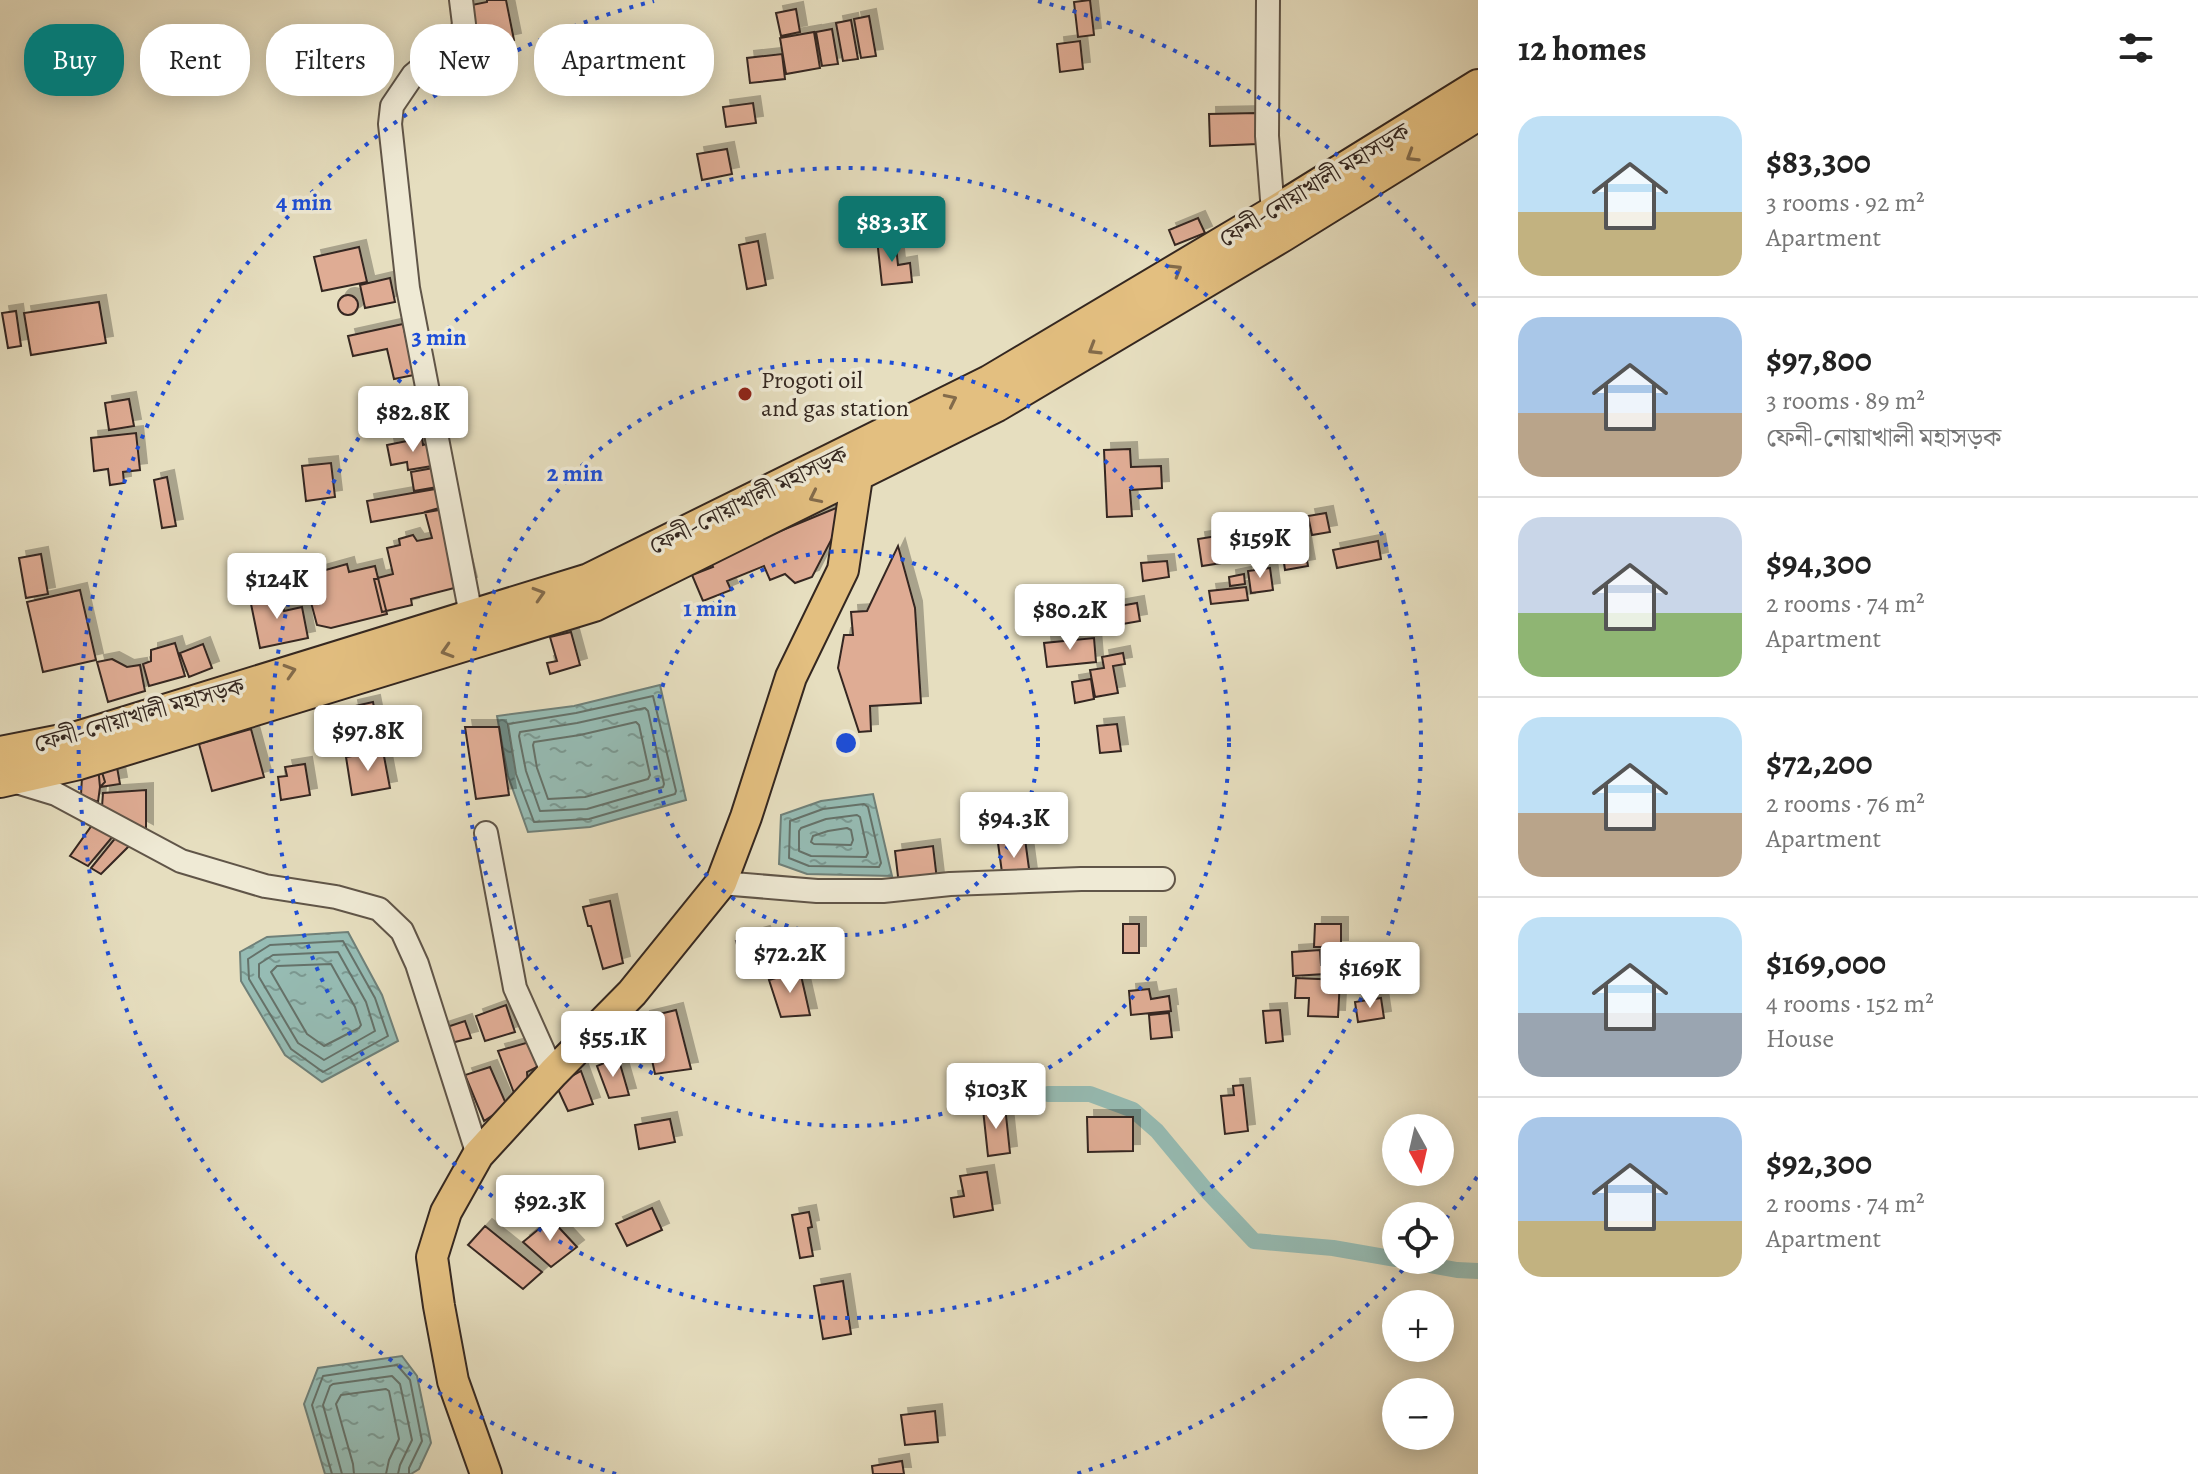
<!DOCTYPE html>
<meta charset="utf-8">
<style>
body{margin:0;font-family:Alegreya,"Noto Serif Bengali",serif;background:#f2f2f2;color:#222;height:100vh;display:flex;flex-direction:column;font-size:30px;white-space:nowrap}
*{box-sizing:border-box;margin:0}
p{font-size:26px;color:#767676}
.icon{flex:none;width:44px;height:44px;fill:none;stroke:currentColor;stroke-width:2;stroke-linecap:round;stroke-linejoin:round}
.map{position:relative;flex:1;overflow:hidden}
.details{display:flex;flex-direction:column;background:#fff;width:720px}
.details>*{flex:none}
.banner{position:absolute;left:24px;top:24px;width:760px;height:72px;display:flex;gap:16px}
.needle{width:52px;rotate:172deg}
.buttons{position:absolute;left:1382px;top:1114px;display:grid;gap:16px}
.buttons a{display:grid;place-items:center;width:72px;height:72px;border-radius:50%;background:#fff;box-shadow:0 4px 20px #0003;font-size:40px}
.price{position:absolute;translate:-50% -68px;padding:0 18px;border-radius:8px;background:#fff;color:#222;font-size:26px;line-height:52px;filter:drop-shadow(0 2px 4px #0008)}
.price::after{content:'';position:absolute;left:50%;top:48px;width:24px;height:18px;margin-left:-12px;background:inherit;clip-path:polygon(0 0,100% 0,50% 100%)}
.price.selected{background:#0f766e;color:#fff}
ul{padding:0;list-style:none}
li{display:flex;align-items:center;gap:24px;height:200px;padding:0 40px}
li+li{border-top:2px solid #e0e0e0}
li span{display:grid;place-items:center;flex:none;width:224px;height:160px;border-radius:24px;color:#555}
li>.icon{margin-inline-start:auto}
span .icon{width:96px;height:96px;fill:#fffc;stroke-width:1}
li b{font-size:34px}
h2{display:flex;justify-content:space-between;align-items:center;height:96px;padding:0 40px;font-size:34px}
.tag{padding:0 28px;border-radius:32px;background:#fff;box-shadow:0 4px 20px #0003;font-size:28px;line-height:72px}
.tag.selected{background:#0f766e;color:#fff}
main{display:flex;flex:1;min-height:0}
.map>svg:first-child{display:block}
.water{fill:url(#water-ripples);stroke:#6f8079;stroke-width:2}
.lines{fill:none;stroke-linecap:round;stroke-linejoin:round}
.shore{stroke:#65726a;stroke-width:2}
.canal{stroke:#96bcb4;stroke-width:16}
.building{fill:#dfac94;stroke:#342720;stroke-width:2;filter:url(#shadow)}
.minor-casing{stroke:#605548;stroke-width:26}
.highway-casing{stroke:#342720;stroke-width:34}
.minor{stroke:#efead5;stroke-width:22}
.highway{stroke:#e3bf80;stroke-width:30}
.oneway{stroke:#836b4b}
.ring{fill:none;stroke:#1d4ed8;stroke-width:4;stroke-dasharray:4 8}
.poi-dot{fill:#8f2418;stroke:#efead5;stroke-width:3}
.labels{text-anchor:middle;stroke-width:7;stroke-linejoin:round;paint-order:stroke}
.street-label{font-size:24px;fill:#342720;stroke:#efead5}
.poi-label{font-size:24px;fill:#342720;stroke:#efead5;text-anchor:start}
.centre{fill:#1d4ed8;stroke:#efead5;stroke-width:4}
.ring-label{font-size:24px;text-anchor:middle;font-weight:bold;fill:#1d4ed8;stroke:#efead5;stroke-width:7;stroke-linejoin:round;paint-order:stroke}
</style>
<main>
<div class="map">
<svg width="1478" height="1474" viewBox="0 0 1478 1474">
<defs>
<pattern id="water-ripples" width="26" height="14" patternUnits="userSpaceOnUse" patternTransform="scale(2)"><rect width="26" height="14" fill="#96bcb4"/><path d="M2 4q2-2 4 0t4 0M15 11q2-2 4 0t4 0" fill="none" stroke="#7b9992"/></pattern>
<filter id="shadow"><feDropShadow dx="7" dy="-7" stdDeviation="0" flood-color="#0004"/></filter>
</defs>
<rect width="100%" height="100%" fill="#e6debf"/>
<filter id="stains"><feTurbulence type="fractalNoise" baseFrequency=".0025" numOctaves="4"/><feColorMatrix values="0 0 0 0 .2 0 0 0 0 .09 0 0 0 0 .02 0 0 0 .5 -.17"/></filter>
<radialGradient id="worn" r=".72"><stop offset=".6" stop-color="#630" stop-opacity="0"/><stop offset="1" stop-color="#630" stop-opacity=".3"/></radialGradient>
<!-- water -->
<path class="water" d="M 660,685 L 686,800 L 590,827 L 528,832 L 508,776 L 497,716 L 574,706 Z
M 873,794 L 892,876 L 807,874 L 779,864 L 781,815 L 821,801 Z
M 348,932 L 382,995 L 398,1041 L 322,1082 L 285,1055 L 241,981 L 240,952 L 267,937 Z
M 402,1356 L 417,1376 L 431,1443 L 419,1469 L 411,1474 L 325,1474 L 304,1404 L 318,1368 Z"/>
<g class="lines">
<!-- shore -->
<path class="shore" d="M 653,696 L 676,791 L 675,794 L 589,819 L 534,822 L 516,774 L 508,724 L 576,713 Z
M 645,708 L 648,711 L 664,784 L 663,787 L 587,809 L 540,811 L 526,771 L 519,736 L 520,732 L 577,723 Z
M 636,722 L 639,725 L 650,775 L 648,779 L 585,797 L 548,799 L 537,768 L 533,745 L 534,742 L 580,735 Z
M 864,804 L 868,807 L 881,863 L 879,867 L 809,866 L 789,858 L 790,821 L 823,809 Z
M 857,815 L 860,817 L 868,853 L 866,857 L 811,856 L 799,851 L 799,831 L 801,828 L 826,819 Z
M 847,828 L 851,830 L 853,840 L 851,845 L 814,844 L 811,842 L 813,836 L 828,831 Z
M 343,941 L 375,998 L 388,1036 L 323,1072 L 291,1049 L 249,979 L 248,959 L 270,945 Z
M 338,952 L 366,1002 L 375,1031 L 324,1060 L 298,1043 L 259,977 L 259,964 L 273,955 Z
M 331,964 L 355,1007 L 361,1025 L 359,1028 L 324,1046 L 307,1034 L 271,972 L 277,966 Z
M 332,1474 L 312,1405 L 323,1376 L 397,1365 L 410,1380 L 422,1441 L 409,1468 L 409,1474
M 342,1474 L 323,1405 L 330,1386 L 333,1384 L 392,1376 L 400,1384 L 412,1440 L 400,1465 L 398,1474
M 354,1474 L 353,1464 L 336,1404 L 341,1395 L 386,1389 L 389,1391 L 399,1439 L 389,1460 L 386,1474"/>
<!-- canal -->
<path class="canal" d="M 1048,1094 L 1090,1094 L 1133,1110 L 1157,1131 L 1206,1190 L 1254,1241 L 1333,1248 L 1396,1259
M 1402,1260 L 1457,1270 L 1478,1271"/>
</g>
<!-- building -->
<path class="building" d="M 487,0 L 506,0 L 514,40 L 495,44 L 492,29 L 472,33 L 467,6 L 487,2 Z
M 1090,0 L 1094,35 L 1078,37 L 1074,2 Z
M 796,9 L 800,32 L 781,36 L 776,13 Z
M 869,16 L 876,56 L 861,58 L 854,19 Z
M 851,20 L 858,59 L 843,61 L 836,23 Z
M 832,29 L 838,64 L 822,66 L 816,32 Z
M 814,32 L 820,68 L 786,74 L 780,38 Z
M 1080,41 L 1083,69 L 1060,72 L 1057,44 Z
M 782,54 L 785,79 L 750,83 L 747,58 Z
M 753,103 L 756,123 L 726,127 L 723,107 Z
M 1257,113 L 1258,144 L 1210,146 L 1209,114 Z
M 727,149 L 732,174 L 702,180 L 697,154 Z
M 1198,218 L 1205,233 L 1175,245 L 1169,230 Z
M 895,237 L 898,265 L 910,263 L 912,282 L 882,285 L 877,239 Z
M 758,241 L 766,285 L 747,289 L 739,245 Z
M 359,247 L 367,282 L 322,291 L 314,257 Z
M 390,278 L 395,302 L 365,308 L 360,285 Z
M338 305a10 10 0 1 1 20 0a10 10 0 1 1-20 0Z
M 99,302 L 106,343 L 31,355 L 24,313 Z
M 16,311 L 21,346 L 8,348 L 2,313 Z
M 403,324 L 414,375 L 394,379 L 387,349 L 353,356 L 348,336 Z
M 424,392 L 430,441 L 426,442 L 423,430 L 389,436 L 382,400 Z
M 129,399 L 134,426 L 109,430 L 105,403 Z
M 136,433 L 140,470 L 123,472 L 124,483 L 110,485 L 108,469 L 94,471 L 91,438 Z
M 422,438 L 423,445 L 434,442 L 438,465 L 408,470 L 407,462 L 391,465 L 387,445 Z
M 1130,449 L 1131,467 L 1161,466 L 1162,488 L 1130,490 L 1132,516 L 1107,517 L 1104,450 Z
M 331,463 L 335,497 L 306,501 L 302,466 Z
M 439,467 L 443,486 L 414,491 L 411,472 Z
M 167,477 L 176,526 L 162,528 L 154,480 Z
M 441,488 L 445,509 L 371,522 L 367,501 Z
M 450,505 L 470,584 L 411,599 L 412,605 L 382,612 L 374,579 L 393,574 L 387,548 L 400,545 L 399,539 L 413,535 L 417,541 L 432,538 L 425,512 Z
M 836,508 L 841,521 L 812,577 L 795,583 L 785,574 L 770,580 L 764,566 L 727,581 L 731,590 L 703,601 L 692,575 L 713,567 L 710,560 Z
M 1326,513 L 1330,532 L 1312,535 L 1308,516 Z
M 1236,533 L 1241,560 L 1202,566 L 1198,539 Z
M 1303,538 L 1308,566 L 1285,570 L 1281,541 Z
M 1378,541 L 1381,559 L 1337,568 L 1333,550 Z
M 898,546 L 915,608 L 921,703 L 870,706 L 871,731 L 859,732 L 838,668 L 844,635 L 853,635 L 851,612 L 867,611 Z
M 41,554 L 48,594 L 26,598 L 19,558 Z
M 1167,561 L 1169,577 L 1143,581 L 1141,563 Z
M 347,564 L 349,572 L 375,566 L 387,614 L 331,628 L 317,625 L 304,576 Z
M 1270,568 L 1273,590 L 1251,593 L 1248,571 Z
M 1244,574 L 1245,584 L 1230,586 L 1229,577 Z
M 1246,587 L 1248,600 L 1211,604 L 1209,591 Z
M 80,590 L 96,660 L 43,672 L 27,602 Z
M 280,592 L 284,611 L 302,607 L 308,638 L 260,648 L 250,599 Z
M 1137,603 L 1140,621 L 1111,626 L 1108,608 Z
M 571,632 L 580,665 L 550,674 L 547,663 L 557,661 L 550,637 Z
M 1094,638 L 1096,662 L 1047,667 L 1044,643 Z
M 175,643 L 185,676 L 149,686 L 143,664 L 151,661 L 151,650 Z
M 203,644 L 212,668 L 189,677 L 180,653 Z
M 1123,653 L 1125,664 L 1113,666 L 1118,693 L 1095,697 L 1090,670 L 1104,668 L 1102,657 Z
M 112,659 L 127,667 L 140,665 L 145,691 L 108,702 L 97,662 Z
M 1091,679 L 1094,699 L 1075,703 L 1072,682 Z
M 373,702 L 379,733 L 357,737 L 351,707 Z
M 1117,724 L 1121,751 L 1100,753 L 1097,726 Z
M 465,727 L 499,727 L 509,795 L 476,799 Z
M 251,729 L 264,777 L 212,791 L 199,744 Z
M 383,751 L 390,788 L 352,795 L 346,757 Z
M 97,756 L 105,782 L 100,787 L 98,802 L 81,795 L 83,759 Z
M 97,756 L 115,756 L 120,784 L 100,787 Z
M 305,764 L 310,795 L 281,800 L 278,777 L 287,776 L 285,767 Z
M 146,790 L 146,831 L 102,807 L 103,793 Z
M 993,811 L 995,832 L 970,834 L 968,814 Z
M 95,821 L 114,835 L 88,866 L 70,856 Z
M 117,836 L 129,846 L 101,874 L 91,868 Z
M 1025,839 L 1030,876 L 1003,880 L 998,843 Z
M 933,846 L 937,880 L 899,885 L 895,851 Z
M 610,901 L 623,963 L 603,969 L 591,926 L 588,926 L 583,907 Z
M 1123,924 L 1139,924 L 1139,953 L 1123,953 Z
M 1315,924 L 1341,924 L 1341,947 L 1314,947 Z
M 763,933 L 775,963 L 744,972 L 736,941 Z
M 1320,950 L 1321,965 L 1325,965 L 1325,974 L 1293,976 L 1292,952 Z
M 800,971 L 810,1015 L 781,1017 L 769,980 Z
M 1296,978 L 1340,980 L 1338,1017 L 1308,1016 L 1309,998 L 1295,998 Z
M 1149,989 L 1151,999 L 1169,996 L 1171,1011 L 1131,1015 L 1129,991 Z
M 1381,998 L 1384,1018 L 1358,1022 L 1355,1002 Z
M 506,1005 L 515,1032 L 485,1041 L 476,1016 Z
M 676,1010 L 691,1069 L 655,1074 L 643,1018 Z
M 1280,1010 L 1283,1041 L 1266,1043 L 1263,1011 Z
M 1169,1013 L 1172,1037 L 1151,1039 L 1149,1015 Z
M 465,1021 L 471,1038 L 443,1045 L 441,1029 Z
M 533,1041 L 541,1065 L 527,1072 L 528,1087 L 514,1093 L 498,1051 Z
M 618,1057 L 629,1095 L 609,1098 L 597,1066 Z
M 490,1067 L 507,1106 L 484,1121 L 465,1075 Z
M 581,1071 L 593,1104 L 568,1111 L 556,1085 Z
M 1243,1085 L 1248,1131 L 1225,1134 L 1221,1096 L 1234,1095 L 1233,1086 Z
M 1005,1106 L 1010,1153 L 988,1156 L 983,1109 Z
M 1087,1117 L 1133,1117 L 1133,1151 L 1088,1152 Z
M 670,1119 L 675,1142 L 639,1149 L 635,1125 Z
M 987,1172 L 993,1210 L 954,1217 L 951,1198 L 964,1196 L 960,1176 Z
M 652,1208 L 662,1230 L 627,1246 L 616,1224 Z
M 809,1212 L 812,1227 L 808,1228 L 813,1256 L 800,1258 L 792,1215 Z
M 551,1219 L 577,1247 L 551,1267 L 523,1242 Z
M 485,1226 L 542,1272 L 523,1289 L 468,1245 Z
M 843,1281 L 851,1334 L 823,1339 L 814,1286 Z
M 935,1411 L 938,1442 L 905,1445 L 901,1415 Z
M 902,1461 L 904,1474 L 873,1474 L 872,1466 Z"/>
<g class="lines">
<defs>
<path id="minor" d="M 461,0 L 464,24 L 461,35 L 413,75 L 392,106 L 390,124 L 408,288 L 471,615
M 1268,0 L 1267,136 L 1273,212
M 10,780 L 56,794 L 181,861 L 265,886 L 336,897 L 379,909 L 402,931 L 417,964 L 478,1155
M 486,833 L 515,988 L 553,1073
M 721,883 L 817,891 L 883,891 L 950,884 L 1081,879 L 1163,879"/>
<path id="highway" d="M 0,752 L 77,737 L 589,579 L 989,381 L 1273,212 L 1478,85
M 0,782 L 79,764 L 594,606 L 997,406 L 1283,236 L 1478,115
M 486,1474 L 453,1381 L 439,1306 L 432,1257 L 446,1212 L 478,1155 L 553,1073 L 632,993 L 721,883 L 746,817 L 791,677 L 843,570 L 857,477 L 862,461"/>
</defs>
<!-- minor casing -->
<use href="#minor" class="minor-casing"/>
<!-- highway casing -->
<use href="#highway" class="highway-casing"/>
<!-- minor -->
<use href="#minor" class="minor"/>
<!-- highway -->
<use href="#highway" class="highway"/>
</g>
<!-- one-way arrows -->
<defs><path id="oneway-chevron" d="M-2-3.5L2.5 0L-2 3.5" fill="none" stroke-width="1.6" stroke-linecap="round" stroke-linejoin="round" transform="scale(2)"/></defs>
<g class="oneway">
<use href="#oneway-chevron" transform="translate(1412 156) rotate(148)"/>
<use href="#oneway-chevron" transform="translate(1176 270) rotate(-31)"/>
<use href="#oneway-chevron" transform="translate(1094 349) rotate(149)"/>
<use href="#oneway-chevron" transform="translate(951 400) rotate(-26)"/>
<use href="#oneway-chevron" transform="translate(815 497) rotate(154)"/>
<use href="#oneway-chevron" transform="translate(539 594) rotate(-17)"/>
<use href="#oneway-chevron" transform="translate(447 651) rotate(163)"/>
<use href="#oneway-chevron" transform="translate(290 671) rotate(-17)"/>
</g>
<!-- distance rings -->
<g class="ring">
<circle cx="846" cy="743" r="192"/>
<circle cx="846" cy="743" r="383"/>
<circle cx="846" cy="743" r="575"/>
<path d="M1477 1177A766 766 0 0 1 1441 1225M1411 1261A766 766 0 0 1 1076 1474M616 1474A766 766 0 0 1 654 1M1038 1A766 766 0 0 1 1477 309"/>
</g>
<!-- markers -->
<circle class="poi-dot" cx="745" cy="394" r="8"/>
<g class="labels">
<!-- street labels -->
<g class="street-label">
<text transform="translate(1314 185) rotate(-31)" y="8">ফেনী-নোয়াখালী মহাসড়ক</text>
<text transform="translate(748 500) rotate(-26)" y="8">ফেনী-নোয়াখালী মহাসড়ক</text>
<text transform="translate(139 715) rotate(-16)" y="8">ফেনী-নোয়াখালী মহাসড়ক</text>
</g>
<!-- poi labels -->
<g class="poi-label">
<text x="761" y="388">Progoti oil<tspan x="761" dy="28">and gas station</tspan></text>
</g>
</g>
<circle cx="846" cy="743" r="12" class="centre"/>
<g class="ring-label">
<text x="304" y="210">4 min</text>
<text x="439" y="345">3 min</text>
<text x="575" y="481">2 min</text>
<text x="710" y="616">1 min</text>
</g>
<rect width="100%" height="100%" filter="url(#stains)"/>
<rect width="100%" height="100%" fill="url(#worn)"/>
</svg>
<div class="buttons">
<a><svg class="needle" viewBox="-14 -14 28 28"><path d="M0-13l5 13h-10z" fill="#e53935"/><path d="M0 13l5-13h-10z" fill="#767676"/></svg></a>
<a><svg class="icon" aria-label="locate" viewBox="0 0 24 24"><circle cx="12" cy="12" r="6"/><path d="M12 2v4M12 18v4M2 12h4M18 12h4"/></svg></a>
<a>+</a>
<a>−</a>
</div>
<b class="price selected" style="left:892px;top:264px">$83.3K</b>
<b class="price" style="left:413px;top:454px">$82.8K</b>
<b class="price" style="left:1260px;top:580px">$159K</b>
<b class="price" style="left:277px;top:621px">$124K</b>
<b class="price" style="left:1070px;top:652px">$80.2K</b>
<b class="price" style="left:368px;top:773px">$97.8K</b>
<b class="price" style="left:1014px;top:860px">$94.3K</b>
<b class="price" style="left:790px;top:995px">$72.2K</b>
<b class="price" style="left:1370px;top:1010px">$169K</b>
<b class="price" style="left:613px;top:1079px">$55.1K</b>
<b class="price" style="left:996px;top:1131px">$103K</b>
<b class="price" style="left:550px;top:1243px">$92.3K</b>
<div class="banner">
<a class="tag selected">Buy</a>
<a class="tag">Rent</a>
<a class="tag">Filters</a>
<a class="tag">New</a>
<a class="tag">Apartment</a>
</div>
</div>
<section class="details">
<h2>12 homes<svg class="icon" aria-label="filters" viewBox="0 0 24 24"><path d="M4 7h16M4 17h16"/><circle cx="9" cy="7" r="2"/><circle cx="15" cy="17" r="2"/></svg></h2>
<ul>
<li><span style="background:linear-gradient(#bfe0f5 60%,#c2b280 0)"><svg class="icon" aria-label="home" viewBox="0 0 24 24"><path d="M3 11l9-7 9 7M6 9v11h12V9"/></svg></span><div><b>$83,300</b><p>3 rooms · 92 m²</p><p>Apartment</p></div></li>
<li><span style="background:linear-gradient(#a9c7e8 60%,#b9a48a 0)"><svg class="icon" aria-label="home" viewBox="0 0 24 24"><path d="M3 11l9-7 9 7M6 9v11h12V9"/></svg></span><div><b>$97,800</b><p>3 rooms · 89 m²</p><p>ফেনী-নোয়াখালী মহাসড়ক</p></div></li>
<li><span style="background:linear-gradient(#c9d6e8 60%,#8fb573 0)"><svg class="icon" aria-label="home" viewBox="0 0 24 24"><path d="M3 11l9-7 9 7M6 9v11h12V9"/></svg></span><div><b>$94,300</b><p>2 rooms · 74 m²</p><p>Apartment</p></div></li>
<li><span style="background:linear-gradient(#bfe0f5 60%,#b9a48a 0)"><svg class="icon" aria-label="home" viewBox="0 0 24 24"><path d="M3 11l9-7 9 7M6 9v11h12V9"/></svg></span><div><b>$72,200</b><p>2 rooms · 76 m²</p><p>Apartment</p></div></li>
<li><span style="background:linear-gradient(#bfe0f5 60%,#9aa5b1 0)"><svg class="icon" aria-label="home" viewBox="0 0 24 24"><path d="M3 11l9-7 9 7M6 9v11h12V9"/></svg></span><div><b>$169,000</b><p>4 rooms · 152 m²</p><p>House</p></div></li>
<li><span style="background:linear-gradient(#a9c7e8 65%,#c2b280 0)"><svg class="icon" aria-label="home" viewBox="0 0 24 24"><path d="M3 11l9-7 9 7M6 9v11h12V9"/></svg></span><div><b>$92,300</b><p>2 rooms · 74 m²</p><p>Apartment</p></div></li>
</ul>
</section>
</main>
